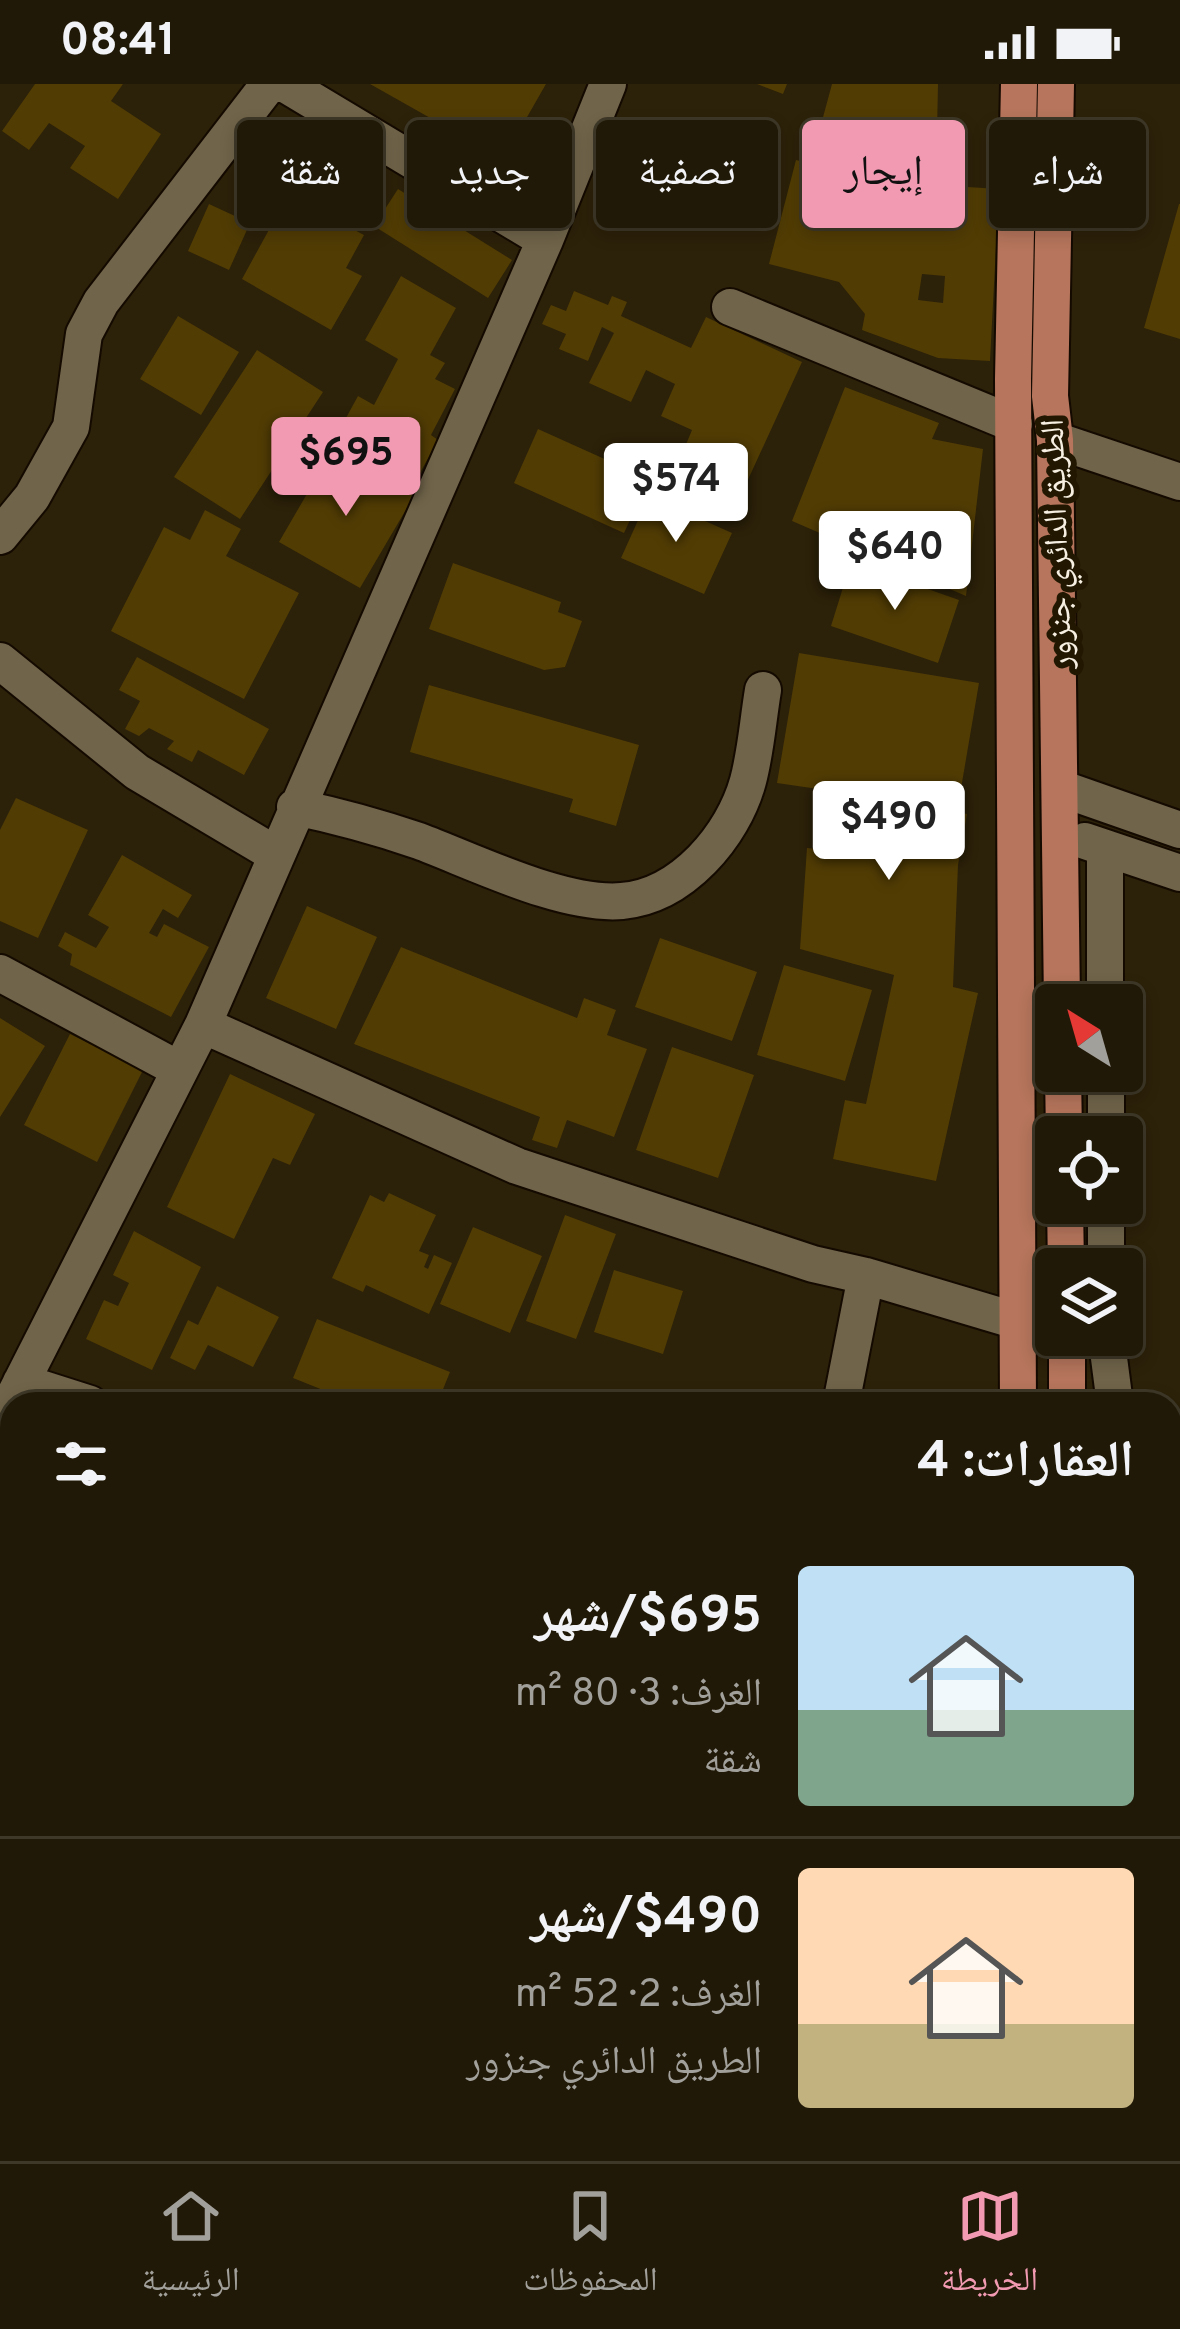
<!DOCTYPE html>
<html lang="ar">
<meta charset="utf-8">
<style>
body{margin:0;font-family:Overpass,"Noto Naskh Arabic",sans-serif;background:#2d2615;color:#f1f3f6;direction:rtl;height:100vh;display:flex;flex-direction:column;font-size:45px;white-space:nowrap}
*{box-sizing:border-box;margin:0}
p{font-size:39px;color:#a2a09b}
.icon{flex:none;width:66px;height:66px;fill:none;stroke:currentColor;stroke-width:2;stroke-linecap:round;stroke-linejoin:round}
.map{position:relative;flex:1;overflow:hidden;direction:ltr}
.drawer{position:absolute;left:0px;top:1308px;width:1182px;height:771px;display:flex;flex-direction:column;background:#211907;border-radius:36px 36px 0 0;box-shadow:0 6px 18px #0003,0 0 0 3px #3e3828;direction:rtl}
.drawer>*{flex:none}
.top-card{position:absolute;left:36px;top:36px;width:1110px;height:108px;direction:rtl;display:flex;gap:24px}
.needle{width:78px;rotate:323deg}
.buttons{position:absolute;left:1035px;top:900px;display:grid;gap:24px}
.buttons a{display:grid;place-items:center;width:108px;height:108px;border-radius:12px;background:#211907;box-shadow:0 6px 18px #0003,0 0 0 3px #3e3828;font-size:60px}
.price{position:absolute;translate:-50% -102px;padding:0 27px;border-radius:12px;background:#fff;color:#222;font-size:39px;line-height:78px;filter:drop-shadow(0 3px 6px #0008)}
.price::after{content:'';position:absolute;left:50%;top:72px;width:36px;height:27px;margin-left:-18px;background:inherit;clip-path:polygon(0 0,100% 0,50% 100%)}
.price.selected{background:#f19ab2;color:#111}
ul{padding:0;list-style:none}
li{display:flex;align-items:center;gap:36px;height:300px;padding:0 48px}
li+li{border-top:3px solid #3e3828}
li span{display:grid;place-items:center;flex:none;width:336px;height:240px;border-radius:12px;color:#555}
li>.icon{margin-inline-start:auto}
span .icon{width:144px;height:144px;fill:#fffc;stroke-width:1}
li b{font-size:51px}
h2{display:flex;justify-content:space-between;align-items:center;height:144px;padding:0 48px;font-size:51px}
.chip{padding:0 42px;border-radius:12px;background:#211907;box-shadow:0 6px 18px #0003,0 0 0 3px #3e3828;font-size:42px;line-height:108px}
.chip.selected{background:#f19ab2;color:#111}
.status{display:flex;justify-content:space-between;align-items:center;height:84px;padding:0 60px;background:#211907;direction:ltr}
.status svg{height:33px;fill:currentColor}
.dock{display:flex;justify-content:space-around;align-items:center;height:168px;border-top:3px solid #3e3828;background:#211907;font-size:33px;color:#a2a09b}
.dock a{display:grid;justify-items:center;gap:6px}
.dock .selected{color:#f19ab2}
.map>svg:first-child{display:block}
.building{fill:#513c04;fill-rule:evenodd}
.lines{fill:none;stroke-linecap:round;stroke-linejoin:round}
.minor-casing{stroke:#140a00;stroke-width:40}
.major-casing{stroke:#140a00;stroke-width:40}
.minor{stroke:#70644a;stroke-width:36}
.major{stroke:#b6755c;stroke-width:36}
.labels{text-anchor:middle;stroke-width:12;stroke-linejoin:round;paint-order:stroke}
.street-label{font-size:33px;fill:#f7f0e2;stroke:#221802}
</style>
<div class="status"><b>08:41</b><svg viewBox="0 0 49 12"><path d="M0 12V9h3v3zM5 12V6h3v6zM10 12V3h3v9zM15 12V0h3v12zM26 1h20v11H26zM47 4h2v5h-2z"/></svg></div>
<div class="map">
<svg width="1180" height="2077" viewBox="0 0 1180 2077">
<rect width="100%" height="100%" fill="#2c2109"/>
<!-- building -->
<path class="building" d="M 35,0 L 123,0 L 111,17 L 161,50 L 118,115 L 70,84 L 85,62 L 49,39 L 29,66 L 2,47 Z
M 370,0 L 546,0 L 503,75 Z
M 757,0 L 787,0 L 783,10 Z
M 832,0 L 938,0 L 936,101 L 999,105 L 990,277 L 938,274 L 862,246 L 865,230 L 839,198 L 769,180 L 796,76 L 866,94 L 871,82 L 874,67 L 819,48 ZM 922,190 L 945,192 L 943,219 L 918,216 Z
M 685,33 L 766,56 L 740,145 L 660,122 Z
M 398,105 L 512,176 L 488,214 L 374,142 Z
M 288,111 L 364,151 L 346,184 L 362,192 L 331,246 L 242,195 Z
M 209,120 L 250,139 L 229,186 L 188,167 Z
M 1179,120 L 1180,120 L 1180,255 L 1144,244 Z
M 401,192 L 456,224 L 430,271 L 445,279 L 435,295 L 455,305 L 431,351 L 438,356 L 415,398 L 335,354 L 358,312 L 374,321 L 398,275 L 365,256 Z
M 574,207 L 608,221 L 612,212 L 627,218 L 621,232 L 691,264 L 706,233 L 802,278 L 746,400 L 682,370 L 692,346 L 661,332 L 675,300 L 646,286 L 631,318 L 589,299 L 614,249 L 602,243 L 588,277 L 559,265 L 566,250 L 542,240 L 551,221 L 566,227 Z
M 178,232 L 239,268 L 201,331 L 140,295 Z
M 257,266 L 323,308 L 240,435 L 174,393 Z
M 845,303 L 939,339 L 932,355 L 983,365 L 966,512 L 792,437 Z
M 538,345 L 649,395 L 624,449 L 514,399 Z
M 333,365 L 414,412 L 360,504 L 279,458 Z
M 649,412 L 732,449 L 704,510 L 621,474 Z
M 205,426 L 241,445 L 226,472 L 299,509 L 244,615 L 111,547 L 164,443 L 190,456 Z
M 851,478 L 959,516 L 938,579 L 831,542 Z
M 453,479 L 561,518 L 558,528 L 582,537 L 565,583 L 544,586 L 429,545 Z
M 799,569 L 979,599 L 957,728 L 967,730 L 958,781 L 953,903 L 978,909 L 936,1097 L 833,1075 L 845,1016 L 866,1020 L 894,891 L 800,865 L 807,764 L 818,765 L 825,706 L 777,699 Z
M 137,573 L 269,645 L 244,691 L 198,666 L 192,678 L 167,665 L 174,657 L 149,644 L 139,652 L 125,645 L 140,617 L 119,606 Z
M 429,601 L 639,661 L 616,742 L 569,728 L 573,715 L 410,668 Z
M 16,714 L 88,746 L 38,854 L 0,837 L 0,746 Z
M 122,771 L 192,811 L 178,834 L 163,825 L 149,849 L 157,853 L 164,840 L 209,863 L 171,933 L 70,881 L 72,870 L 58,862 L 65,848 L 96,864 L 109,843 L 88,831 Z
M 307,822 L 377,853 L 336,945 L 266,914 Z
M 660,854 L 757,888 L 732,957 L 635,923 Z
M 401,863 L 577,934 L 584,914 L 616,926 L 607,951 L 647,965 L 614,1053 L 567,1036 L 557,1064 L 532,1056 L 540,1033 L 354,960 Z
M 784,881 L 872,906 L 845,997 L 757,971 Z
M 0,934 L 45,962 L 0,1033 Z
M 70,950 L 143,986 L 97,1078 L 24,1041 Z
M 672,963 L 754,991 L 718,1094 L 636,1066 Z
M 230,990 L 315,1030 L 290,1081 L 273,1074 L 234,1155 L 167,1123 Z
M 389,1109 L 436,1131 L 419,1167 L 429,1171 L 424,1183 L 428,1185 L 434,1171 L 452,1179 L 429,1230 L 366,1201 L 363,1208 L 332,1194 L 370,1111 L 384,1118 Z
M 565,1131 L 616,1150 L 576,1255 L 526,1237 Z
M 473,1143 L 542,1172 L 510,1249 L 440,1220 Z
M 134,1147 L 201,1183 L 152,1286 L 86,1255 L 104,1216 L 118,1222 L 129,1199 L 113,1191 Z
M 614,1186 L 683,1207 L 663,1270 L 594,1248 Z
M 217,1202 L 279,1233 L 253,1283 L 208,1261 L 195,1286 L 170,1274 L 188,1236 L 198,1241 Z
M 317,1235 L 450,1288 L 437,1320 L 358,1320 L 293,1294 Z
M 611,1310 L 638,1319 L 638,1320 L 607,1320 Z
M 0,1510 L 12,1518 L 12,1544 L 0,1541 Z
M 0,1984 L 12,1990 L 12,2067 L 33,2067 L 27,2077 L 0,2077 Z
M 362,2067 L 529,2067 L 524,2077 L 381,2077 Z"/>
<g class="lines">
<defs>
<path id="minor" d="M 285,0 L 545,156
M 730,223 L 1014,340
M 1055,356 L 1180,398
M 0,452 L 32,413 L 71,343 L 84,250 L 101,218 L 269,0
M 0,577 L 137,688 L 275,770
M 1060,704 L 1180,746
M 295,723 C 338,732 378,743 419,757 C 475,778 563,822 622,817 C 682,812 733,752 748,697 C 756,667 758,636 763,606
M 1085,757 L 1180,789
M 1105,764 L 1105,921
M 0,889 L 180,986
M 203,941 L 517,1082 L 813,1180 L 866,1192 L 1017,1237 L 1056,1244
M 1106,987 L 1106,1053
M 1106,1119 L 1106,1185
M 1106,1251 L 1115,1320
M 21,1298 L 90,1320
M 841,1320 L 866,1192
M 0,1340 L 203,941 L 545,156 L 608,0
M 0,1650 L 12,1653
M 1170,1682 L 1180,1705
M 0,1695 L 12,1697
M 1170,1944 L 1180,1947
M 1170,1983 L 1180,1984
M 597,2077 L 605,2067"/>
<path id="major" d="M 1056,0 L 1050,312 L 1055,356 L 1062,921
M 1063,987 L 1064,1053
M 1065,1119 L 1066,1185
M 1018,1320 L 1013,295 L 1019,0
M 1067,1320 L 1067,1251
M 758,2067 L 766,2077
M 1027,2077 L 1027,2067
M 1071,2077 L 1071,2067"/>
</defs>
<!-- minor casing -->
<use href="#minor" class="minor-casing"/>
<!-- major casing -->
<use href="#major" class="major-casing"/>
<!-- minor -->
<use href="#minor" class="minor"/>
<!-- major -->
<use href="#major" class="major"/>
</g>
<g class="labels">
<!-- street labels -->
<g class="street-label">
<text transform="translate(1055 460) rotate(-92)" y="12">الطريق الدائري جنزور</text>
</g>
</g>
</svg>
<div class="buttons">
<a><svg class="needle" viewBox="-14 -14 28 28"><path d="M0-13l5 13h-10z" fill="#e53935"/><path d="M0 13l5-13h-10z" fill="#a2a09b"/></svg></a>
<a><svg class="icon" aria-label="locate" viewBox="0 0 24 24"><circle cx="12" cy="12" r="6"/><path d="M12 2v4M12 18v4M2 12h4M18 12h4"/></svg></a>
<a><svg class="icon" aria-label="layers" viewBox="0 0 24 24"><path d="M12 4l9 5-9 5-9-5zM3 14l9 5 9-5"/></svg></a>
</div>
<b class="price selected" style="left:346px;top:435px">$695</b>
<b class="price" style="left:676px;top:461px">$574</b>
<b class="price" style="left:895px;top:529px">$640</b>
<b class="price" style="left:889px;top:799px">$490</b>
<div class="top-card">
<a class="chip">شراء</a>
<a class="chip selected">إيجار</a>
<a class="chip">تصفية</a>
<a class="chip">جديد</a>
<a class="chip">شقة</a>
</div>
<section class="drawer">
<h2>العقارات: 4<svg class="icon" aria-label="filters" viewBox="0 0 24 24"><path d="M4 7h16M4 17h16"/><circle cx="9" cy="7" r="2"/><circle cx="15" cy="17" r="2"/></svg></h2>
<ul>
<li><span style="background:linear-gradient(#bfe0f5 60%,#7fa58c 0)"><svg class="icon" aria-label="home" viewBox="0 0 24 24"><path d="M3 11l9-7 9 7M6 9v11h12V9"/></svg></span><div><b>$695/شهر</b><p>الغرف: 3 · 80 m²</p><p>شقة</p></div></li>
<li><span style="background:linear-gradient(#ffd9b3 65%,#c2b280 0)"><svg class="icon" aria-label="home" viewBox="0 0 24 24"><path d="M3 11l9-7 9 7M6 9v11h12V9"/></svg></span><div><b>$490/شهر</b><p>الغرف: 2 · 52 m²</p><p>الطريق الدائري جنزور</p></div></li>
</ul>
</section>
</div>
<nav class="dock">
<a class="selected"><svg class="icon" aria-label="map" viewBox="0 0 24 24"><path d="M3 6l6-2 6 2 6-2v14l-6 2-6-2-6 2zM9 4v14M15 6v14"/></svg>الخريطة</a>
<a><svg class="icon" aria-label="saved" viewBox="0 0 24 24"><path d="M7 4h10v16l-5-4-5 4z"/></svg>المحفوظات</a>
<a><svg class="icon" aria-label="home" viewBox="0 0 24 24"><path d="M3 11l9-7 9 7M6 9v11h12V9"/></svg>الرئيسية</a>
</nav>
